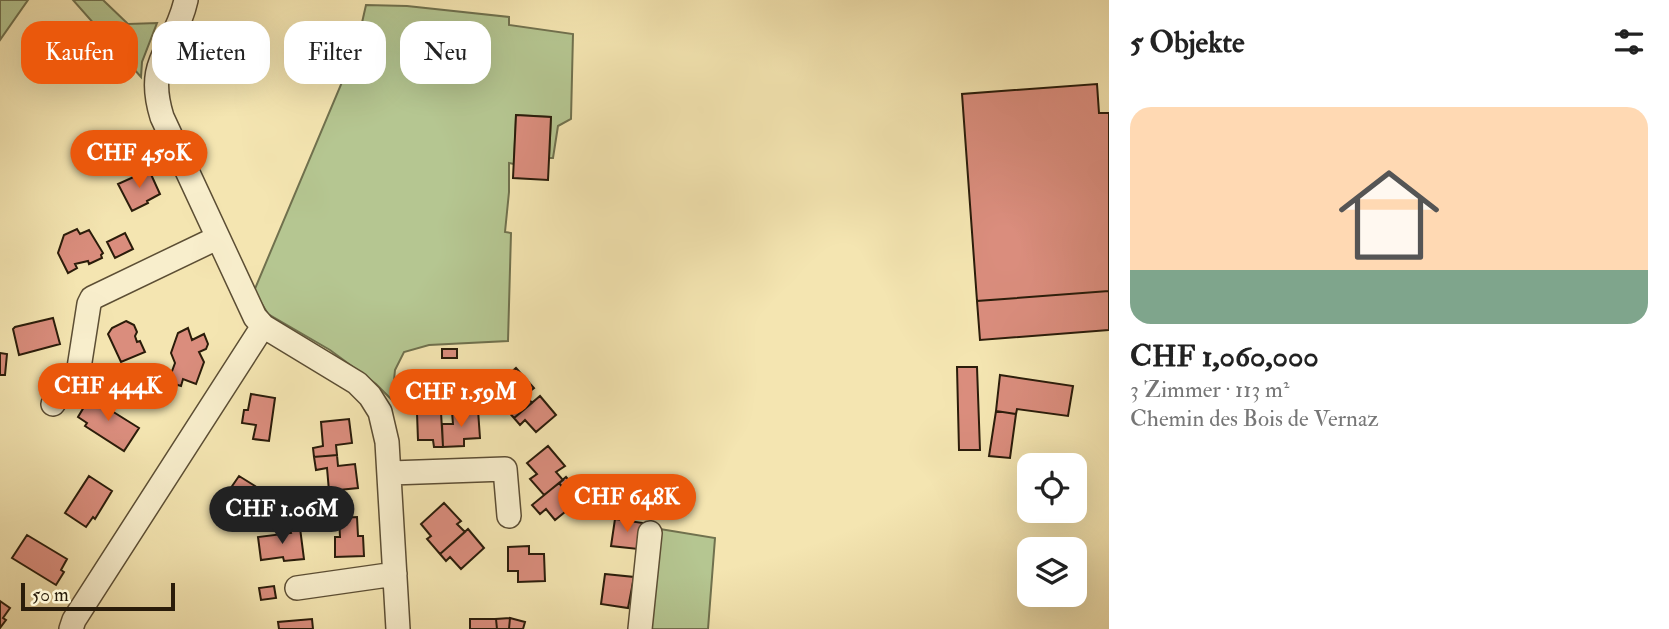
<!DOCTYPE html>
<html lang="de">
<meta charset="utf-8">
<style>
body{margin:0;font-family:"IM FELL Double Pica",serif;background:#f6f6f6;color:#222;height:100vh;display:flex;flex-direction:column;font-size:26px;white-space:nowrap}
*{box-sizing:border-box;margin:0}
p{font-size:23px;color:#767676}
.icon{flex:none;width:38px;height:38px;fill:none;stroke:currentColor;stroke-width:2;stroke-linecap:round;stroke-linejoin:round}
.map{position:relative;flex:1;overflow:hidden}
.panel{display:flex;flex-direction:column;background:#fff;width:560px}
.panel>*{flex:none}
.banner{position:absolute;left:21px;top:21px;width:665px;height:63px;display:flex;gap:14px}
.tools{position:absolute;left:1017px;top:453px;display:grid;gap:14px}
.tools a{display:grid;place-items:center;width:70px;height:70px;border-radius:14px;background:#fff;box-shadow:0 7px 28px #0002;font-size:35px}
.scale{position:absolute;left:21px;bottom:18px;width:154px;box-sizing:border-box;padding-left:7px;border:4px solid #2a1c0a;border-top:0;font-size:19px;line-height:24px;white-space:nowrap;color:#2a1c0a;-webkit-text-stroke:5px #f8eecc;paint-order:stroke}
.price{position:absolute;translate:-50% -60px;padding:0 16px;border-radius:24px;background:#ea580c;color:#fff;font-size:23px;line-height:46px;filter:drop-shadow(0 2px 4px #0008)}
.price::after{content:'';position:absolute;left:50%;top:42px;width:21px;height:16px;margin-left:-10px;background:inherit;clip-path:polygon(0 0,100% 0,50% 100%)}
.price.active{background:#222;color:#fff}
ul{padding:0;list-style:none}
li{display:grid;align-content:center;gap:14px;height:371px;padding:0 21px}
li+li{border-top:2px solid #e0e0e0}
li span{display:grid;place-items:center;height:217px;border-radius:21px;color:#555}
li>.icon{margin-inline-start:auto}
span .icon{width:126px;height:126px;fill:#fffc;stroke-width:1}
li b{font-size:30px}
h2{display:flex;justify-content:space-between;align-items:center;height:84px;padding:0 21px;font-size:30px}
.chip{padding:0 24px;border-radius:21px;background:#fff;box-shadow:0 7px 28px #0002;font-size:24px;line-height:63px}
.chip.active{background:#ea580c;color:#fff}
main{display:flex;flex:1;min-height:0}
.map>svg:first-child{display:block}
.green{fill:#b5c691;stroke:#70714e;stroke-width:2}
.water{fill:#9cbfaa;stroke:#6e7e6a;stroke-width:2}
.building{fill:#da8d7d;stroke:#2a1c0a;stroke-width:2}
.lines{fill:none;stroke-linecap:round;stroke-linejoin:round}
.minor-casing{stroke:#5c4e34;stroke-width:26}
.minor{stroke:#f8eecc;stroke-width:23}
</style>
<main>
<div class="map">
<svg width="1109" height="629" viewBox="0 0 1109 629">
<rect width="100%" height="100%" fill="#f4e5b1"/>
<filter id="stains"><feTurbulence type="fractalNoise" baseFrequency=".00286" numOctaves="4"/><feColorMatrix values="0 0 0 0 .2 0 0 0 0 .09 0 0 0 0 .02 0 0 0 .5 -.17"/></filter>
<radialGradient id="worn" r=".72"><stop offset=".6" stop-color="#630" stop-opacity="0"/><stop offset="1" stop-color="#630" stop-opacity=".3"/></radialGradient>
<!-- green -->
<path class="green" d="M 0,0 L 28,0 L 0,40 Z
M 73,0 L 103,0 L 128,24 L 157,23 L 142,62 L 141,77 Z
M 366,5 L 407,6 L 509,17 L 509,25 L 573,34 L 571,119 L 558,126 L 553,158 L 549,158 L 551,117 L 516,115 L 514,164 L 509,163 L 509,192 L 505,232 L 511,233 L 508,341 L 429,345 L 404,352 L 395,370 L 392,400 L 376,384 L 330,350 L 268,314 L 254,291 L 356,49 Z
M 660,529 L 715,538 L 708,629 L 650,629 Z"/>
<!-- water -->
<path class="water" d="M 268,493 L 295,506 L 289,520 L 271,512 L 263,512 L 261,507 Z"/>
<!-- building -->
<path class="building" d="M 1097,84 L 1099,113 L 1109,113 L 1109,291 L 977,301 L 962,94 Z
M 516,115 L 551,117 L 548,180 L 513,178 Z
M 143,157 L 149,170 L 137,175 L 131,162 Z
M 149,170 L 160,194 L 147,201 L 148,203 L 132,211 L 118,184 Z
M 77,229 L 80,234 L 89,230 L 103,253 L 101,255 L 102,258 L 89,264 L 88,261 L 75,264 L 77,268 L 68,273 L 58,253 L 64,235 Z
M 125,233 L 133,249 L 115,258 L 107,242 Z
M 1109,291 L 1109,330 L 980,340 L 977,301 Z
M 53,318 L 60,344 L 19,355 L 13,329 L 15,327 Z
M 126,321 L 134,325 L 137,332 L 135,336 L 137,342 L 140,341 L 145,352 L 121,362 L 108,334 L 112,328 Z
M 188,328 L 192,340 L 204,334 L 208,344 L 206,349 L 199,352 L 204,362 L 196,384 L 183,379 L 181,386 L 168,382 L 175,363 L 171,353 L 178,333 Z
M 442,349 L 457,349 L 457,358 L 442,358 Z
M 0,353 L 7,354 L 5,375 L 0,375 Z
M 957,367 L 977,367 L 980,450 L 959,450 Z
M 516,368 L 534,388 L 525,395 L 532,403 L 514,418 L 500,402 L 506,396 L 497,385 Z
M 1000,375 L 1073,386 L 1068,416 L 1017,409 L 1016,414 L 996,411 Z
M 93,392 L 102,398 L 99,403 L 139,428 L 124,451 L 85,426 L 87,423 L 78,417 Z
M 251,394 L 275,398 L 269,441 L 253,439 L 256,425 L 242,423 L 244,410 L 248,410 Z
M 540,396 L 556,415 L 536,432 L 525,420 L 520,425 L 514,418 Z
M 478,410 L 480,438 L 464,439 L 464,446 L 443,447 L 442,424 L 453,424 L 452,412 Z
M 996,411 L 1016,414 L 1010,458 L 989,456 Z
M 441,412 L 443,447 L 434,447 L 433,440 L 418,440 L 417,413 Z
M 349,419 L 352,443 L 336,445 L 337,455 L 314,457 L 313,448 L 323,446 L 321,422 Z
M 548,446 L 565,466 L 556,472 L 563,480 L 544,495 L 530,479 L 537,474 L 527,463 Z
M 337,455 L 338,466 L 355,464 L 358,488 L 329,491 L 327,468 L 316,470 L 314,457 Z
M 89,476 L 112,491 L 95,519 L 93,517 L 86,527 L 65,513 Z
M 239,476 L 255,486 L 241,505 L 226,495 Z
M 566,477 L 583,497 L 576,503 L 559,483 Z
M 559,483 L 576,503 L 555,520 L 546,509 L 540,514 L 532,505 Z
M 444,503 L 461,521 L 457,524 L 465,532 L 440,554 L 427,539 L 431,536 L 421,524 Z
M 357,517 L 358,536 L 363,536 L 364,556 L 335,557 L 335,537 L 340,537 L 339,518 Z
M 615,519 L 643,523 L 638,549 L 611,546 Z
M 300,528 L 304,559 L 284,561 L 283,557 L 261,560 L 258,537 L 291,533 L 290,530 Z
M 468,529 L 484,548 L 461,569 L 450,557 L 446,561 L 440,554 Z
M 27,535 L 67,559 L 61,570 L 64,572 L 56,585 L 12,558 Z
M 529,546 L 529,554 L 544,554 L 545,581 L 518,582 L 518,571 L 508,571 L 508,547 Z
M 605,574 L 634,577 L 628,608 L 601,604 Z
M 274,586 L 276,598 L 261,600 L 259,588 Z
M 0,601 L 10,608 L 3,618 L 6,620 L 0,628 Z
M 510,618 L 509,629 L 497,629 L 496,619 Z
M 510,618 L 525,622 L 523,629 L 509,629 Z
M 312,619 L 313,629 L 279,629 L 278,622 Z
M 470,619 L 496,619 L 497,629 L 470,629 Z"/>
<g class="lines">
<defs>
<path id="minor" d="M 186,0 C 175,50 144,59 162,117 L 255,317 L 263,326 L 357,383 L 370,396 L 380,412 L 387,442 L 398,629
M 53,404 L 79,368 L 89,304 L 92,298 L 217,238
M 391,473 L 505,469 L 509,516
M 297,588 L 395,574
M 71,629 L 74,620 L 263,326
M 640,629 L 650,533"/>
</defs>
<!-- minor casing -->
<use href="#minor" class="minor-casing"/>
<!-- minor -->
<use href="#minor" class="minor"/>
</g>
<rect width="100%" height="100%" filter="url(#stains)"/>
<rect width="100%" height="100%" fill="url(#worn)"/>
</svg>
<div class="tools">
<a><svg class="icon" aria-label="locate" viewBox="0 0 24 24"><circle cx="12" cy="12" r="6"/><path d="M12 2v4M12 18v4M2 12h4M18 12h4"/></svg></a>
<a><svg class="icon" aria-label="layers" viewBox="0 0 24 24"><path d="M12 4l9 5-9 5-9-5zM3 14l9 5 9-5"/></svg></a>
</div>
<div class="scale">50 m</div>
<b class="price" style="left:139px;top:190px">CHF 450K</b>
<b class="price" style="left:108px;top:423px">CHF 444K</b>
<b class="price" style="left:461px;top:429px">CHF 1.59M</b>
<b class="price" style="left:627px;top:534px">CHF 648K</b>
<b class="price active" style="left:282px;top:546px">CHF 1.06M</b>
<div class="banner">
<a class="chip active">Kaufen</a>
<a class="chip">Mieten</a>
<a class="chip">Filter</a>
<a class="chip">Neu</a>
</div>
</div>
<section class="panel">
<h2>5 Objekte<svg class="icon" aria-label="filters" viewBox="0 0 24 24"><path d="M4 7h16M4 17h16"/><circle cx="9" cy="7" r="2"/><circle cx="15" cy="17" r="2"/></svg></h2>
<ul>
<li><span style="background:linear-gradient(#ffd9b3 75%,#7fa58c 0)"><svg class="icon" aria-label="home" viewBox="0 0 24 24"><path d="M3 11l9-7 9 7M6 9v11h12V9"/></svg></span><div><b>CHF 1,060,000</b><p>3 Zimmer · 113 m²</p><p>Chemin des Bois de Vernaz</p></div></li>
</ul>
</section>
</main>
